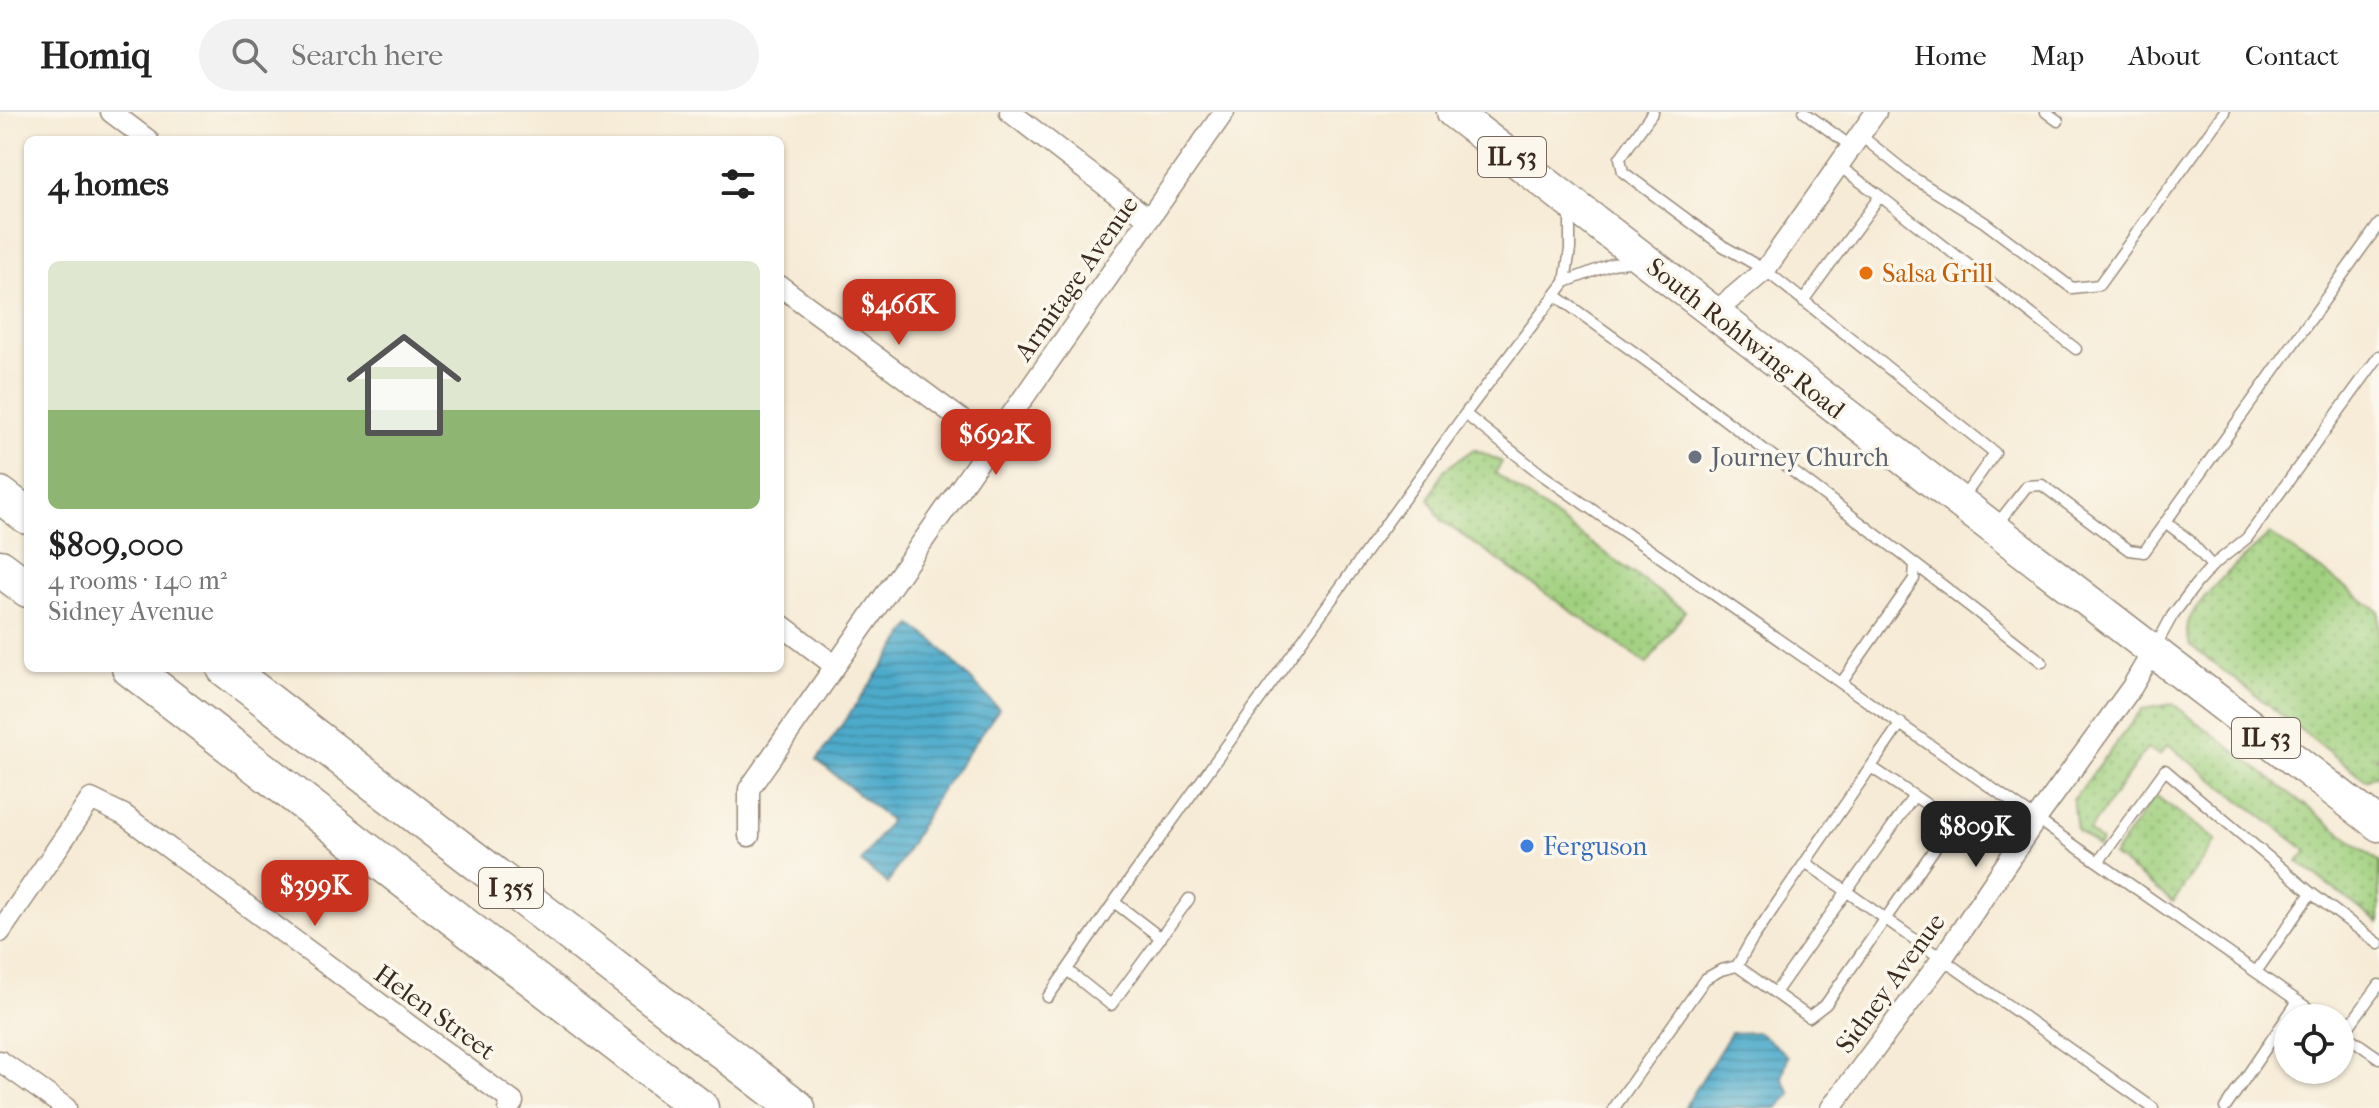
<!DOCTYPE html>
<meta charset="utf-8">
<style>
body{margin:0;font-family:"IM FELL French Canon",serif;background:#f2f2f2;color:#222;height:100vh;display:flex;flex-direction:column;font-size:30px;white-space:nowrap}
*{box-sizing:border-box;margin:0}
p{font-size:26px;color:#767676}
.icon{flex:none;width:44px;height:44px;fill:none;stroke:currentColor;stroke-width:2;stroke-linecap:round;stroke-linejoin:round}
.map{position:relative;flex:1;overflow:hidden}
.sheet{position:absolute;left:24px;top:24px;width:760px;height:536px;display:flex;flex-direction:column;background:#fff;border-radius:12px;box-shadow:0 2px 6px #0004}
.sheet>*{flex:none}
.buttons{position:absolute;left:2274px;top:892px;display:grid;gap:16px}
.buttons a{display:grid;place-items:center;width:80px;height:80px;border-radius:50%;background:#fff;box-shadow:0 2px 6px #0004;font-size:40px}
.price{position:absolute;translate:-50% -68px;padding:0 18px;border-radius:16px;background:#c8321e;color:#fff;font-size:26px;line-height:52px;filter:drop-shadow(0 2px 4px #0008)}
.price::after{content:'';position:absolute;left:50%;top:48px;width:24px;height:18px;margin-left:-12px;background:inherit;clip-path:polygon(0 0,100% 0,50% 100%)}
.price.current{background:#222;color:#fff}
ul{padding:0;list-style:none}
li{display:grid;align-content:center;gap:16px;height:424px;padding:0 24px}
li span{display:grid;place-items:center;height:248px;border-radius:12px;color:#555}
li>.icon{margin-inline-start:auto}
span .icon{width:144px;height:144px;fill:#fffc;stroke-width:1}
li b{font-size:34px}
h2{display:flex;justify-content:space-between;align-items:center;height:96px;padding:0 24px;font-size:34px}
header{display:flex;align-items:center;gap:48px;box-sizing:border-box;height:112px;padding:0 40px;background:#fff;border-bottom:2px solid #e0e0e0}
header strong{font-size:38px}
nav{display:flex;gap:44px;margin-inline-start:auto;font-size:28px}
.search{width:560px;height:72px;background:#f2f2f2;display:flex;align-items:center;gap:20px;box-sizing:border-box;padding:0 28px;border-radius:44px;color:#767676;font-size:30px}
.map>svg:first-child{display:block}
.grass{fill:url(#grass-dots);stroke:#6e7d4e;stroke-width:2}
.water{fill:url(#water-rules);stroke:#446a74;stroke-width:2}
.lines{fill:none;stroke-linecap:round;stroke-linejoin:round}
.service-casing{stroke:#988a7a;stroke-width:13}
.minor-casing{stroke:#988a7a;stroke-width:23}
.primary-casing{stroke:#988a7a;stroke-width:35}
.motorway-casing{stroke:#988a7a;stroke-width:39}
.service{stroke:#fff;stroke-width:10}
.minor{stroke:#fff;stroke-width:20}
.primary{stroke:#fff;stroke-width:32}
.motorway{stroke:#fff;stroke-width:36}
.food-dot{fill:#e8710a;stroke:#fbf7ec;stroke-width:3}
.worship-dot{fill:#6b7280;stroke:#fbf7ec;stroke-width:3}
.shop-dot{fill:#3f7fe0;stroke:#fbf7ec;stroke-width:3}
.labels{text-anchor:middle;stroke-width:7;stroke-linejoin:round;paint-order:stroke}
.shield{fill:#fbf7ec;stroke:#75685c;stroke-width:2}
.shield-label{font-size:24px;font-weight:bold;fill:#3b2a1e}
.food-label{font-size:26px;fill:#c56008;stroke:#fbf7ec;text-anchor:start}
.street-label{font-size:26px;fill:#3b2a1e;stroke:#fbf7ec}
.worship-label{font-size:26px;fill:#5b616d;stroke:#fbf7ec;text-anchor:start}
.shop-label{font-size:26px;fill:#366cbe;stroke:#fbf7ec;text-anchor:start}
</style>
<header>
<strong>Homiq</strong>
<div class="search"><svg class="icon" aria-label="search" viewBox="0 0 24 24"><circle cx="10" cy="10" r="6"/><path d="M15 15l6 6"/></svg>Search here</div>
<nav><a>Home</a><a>Map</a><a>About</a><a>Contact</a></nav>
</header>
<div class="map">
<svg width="2379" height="996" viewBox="0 0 2379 996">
<defs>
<pattern id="grass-dots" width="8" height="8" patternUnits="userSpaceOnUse" patternTransform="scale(2)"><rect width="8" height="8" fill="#a0d07f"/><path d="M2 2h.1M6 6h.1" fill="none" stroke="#84a967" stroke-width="1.8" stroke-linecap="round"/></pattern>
<pattern id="water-rules" width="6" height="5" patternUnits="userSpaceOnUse" patternTransform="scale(2)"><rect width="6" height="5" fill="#4daacb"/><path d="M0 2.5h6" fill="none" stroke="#418ba4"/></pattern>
</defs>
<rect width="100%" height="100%" fill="#fbf7ec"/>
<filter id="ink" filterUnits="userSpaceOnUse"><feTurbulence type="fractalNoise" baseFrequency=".0125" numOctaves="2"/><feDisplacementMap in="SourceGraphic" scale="16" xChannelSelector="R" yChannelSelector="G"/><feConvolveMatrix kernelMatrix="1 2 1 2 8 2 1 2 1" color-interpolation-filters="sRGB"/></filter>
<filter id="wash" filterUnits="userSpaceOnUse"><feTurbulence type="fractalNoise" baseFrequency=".006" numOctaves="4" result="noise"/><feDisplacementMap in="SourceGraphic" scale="32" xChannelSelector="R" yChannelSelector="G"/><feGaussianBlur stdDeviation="1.8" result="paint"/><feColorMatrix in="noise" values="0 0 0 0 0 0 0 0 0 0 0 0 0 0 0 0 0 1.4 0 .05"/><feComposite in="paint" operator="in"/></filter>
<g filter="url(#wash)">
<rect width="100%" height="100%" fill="#f6ebd6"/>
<!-- grass -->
<path class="grass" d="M 1474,337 L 1502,350 L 1495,361 L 1685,499 L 1647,552 L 1442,409 L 1429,387 L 1444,358 Z
M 2270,422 L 2379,499 L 2379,640 L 2376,645 L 2379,647 L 2379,661 L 2366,668 L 2190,533 C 2188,526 2186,520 2187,514 C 2194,487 2248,442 2270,422 Z
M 2173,592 L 2379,750 L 2379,811 L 2298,750 L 2307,739 L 2168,633 L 2159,643 L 2147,636 L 2089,719 L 2101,730 L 2098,735 L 2077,718 L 2073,688 L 2142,597 Z
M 2155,683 L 2216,728 L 2173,790 L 2113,744 Z"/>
<!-- water -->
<path class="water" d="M 912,513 L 934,529 L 999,597 L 937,684 L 888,772 L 861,750 L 890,708 L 817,648 Z
M 1759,920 L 1788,944 L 1782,966 L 1791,982 L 1777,996 L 1684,996 L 1731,921 Z"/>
</g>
<g filter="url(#ink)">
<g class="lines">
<defs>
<path id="service" d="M 1653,0 L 1620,46 L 1623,60 L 1723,134 L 1765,158 L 1995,341 L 1962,387
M 1804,0 L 1852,35
M 2046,0 L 2058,9
M 1860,23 L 1912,65 L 1984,110 L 2072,176 L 2099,173 L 2224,0
M 1880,84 L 2076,237
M 1570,99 L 1570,137 L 1565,170 L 1465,302 L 1541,362 L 2322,906
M 1565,170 L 1612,152 L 1636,149
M 1555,183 L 1667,264 L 1915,452 L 1914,467 L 1842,570
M 1803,189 L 1880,84 L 1839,54
M 2165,410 L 2189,428 L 2212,454
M 1997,412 L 2027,374 L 2042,373 L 2129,438 L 2144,440 L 2379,112
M 1915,452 L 2042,550
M 2154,537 L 2172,504 L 2196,472 L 2212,454 L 2247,426 L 2379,244
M 2099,749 L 2165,658 L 2311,781 L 2256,860
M 1805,750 L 2153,996
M 2311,781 L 2379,832
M 1114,790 L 1161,826
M 1737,854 L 1809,905 L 1826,892 L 1953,710 L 1871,655
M 1067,858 L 1111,893 L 1189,787
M 1775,881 L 1914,684
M 1048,885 L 1114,790 L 1465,302
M 2340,919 L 2379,946
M 2344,921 L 2379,873
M 1614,996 L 1705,867 L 1721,858 L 1737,854 L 1751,829 L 1901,611
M 2225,996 L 2298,889"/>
<path id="minor" d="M 111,0 L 148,28
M 1010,0 L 1149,107
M 780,174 L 993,331
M 1714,201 L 1765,158 L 1876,0
M 780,512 L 834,553
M 749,724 L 749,677 L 1224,0
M 0,820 L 91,687 L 124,703 L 513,990 L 509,996
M 0,949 L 66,996
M 1831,996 L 1942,847 L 2037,706 L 2132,575 L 2153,539"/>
<path id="primary" d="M 1453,0 L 2379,713"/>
<path id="motorway" d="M 0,383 L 28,404
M 0,456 L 28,477
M 130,556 L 700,996
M 225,556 L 797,996"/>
</defs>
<!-- service casing -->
<use href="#service" class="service-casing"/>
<!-- minor casing -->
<use href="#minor" class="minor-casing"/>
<!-- primary casing -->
<use href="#primary" class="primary-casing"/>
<!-- motorway casing -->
<use href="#motorway" class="motorway-casing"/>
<!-- service -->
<use href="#service" class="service"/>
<!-- minor -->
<use href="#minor" class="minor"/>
<!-- primary -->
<use href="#primary" class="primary"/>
<!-- motorway -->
<use href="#motorway" class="motorway"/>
</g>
</g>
<!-- markers -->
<circle class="food-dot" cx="1866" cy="161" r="8"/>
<circle class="worship-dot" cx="1695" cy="345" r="8"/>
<circle class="shop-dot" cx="1527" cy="734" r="8"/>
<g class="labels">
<!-- shield labels -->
<g class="shield">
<rect x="1478" y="25" width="68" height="40" rx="6"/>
<rect x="2232" y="606" width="68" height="40" rx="6"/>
<rect x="479" y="756" width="64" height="40" rx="6"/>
</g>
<g class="shield-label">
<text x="1512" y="53">IL 53</text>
<text x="2266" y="634">IL 53</text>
<text x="511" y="784">I 355</text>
</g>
<!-- food labels -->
<g class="food-label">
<text x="1882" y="170">Salsa Grill</text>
</g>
<!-- street labels -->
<g class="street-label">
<text transform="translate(1076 166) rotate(-55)" y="9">Armitage Avenue</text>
<text transform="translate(1746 226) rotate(38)" y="9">South Rohlwing Road</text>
<text transform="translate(1890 871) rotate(-54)" y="9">Sidney Avenue</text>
<text transform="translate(435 900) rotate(36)" y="9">Helen Street</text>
</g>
<!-- worship labels -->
<g class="worship-label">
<text x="1711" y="354">Journey Church</text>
</g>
<!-- shop labels -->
<g class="shop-label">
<text x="1543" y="743">Ferguson</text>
</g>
</g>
</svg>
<div class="buttons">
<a><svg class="icon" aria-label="locate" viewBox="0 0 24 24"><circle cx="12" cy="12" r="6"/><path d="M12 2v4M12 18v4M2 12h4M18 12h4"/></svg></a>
</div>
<b class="price" style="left:899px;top:235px">$466K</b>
<b class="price" style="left:996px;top:365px">$692K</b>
<b class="price current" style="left:1976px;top:757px">$809K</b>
<b class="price" style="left:315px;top:816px">$399K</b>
<section class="sheet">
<h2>4 homes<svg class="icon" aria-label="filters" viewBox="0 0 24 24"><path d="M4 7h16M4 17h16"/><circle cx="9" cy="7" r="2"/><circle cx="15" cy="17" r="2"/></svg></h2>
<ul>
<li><span style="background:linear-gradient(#dfe7d0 60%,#8fb573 0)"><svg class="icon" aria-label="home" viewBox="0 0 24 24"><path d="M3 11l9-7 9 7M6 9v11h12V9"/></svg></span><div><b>$809,000</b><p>4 rooms · 140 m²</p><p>Sidney Avenue</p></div></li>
</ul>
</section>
</div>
